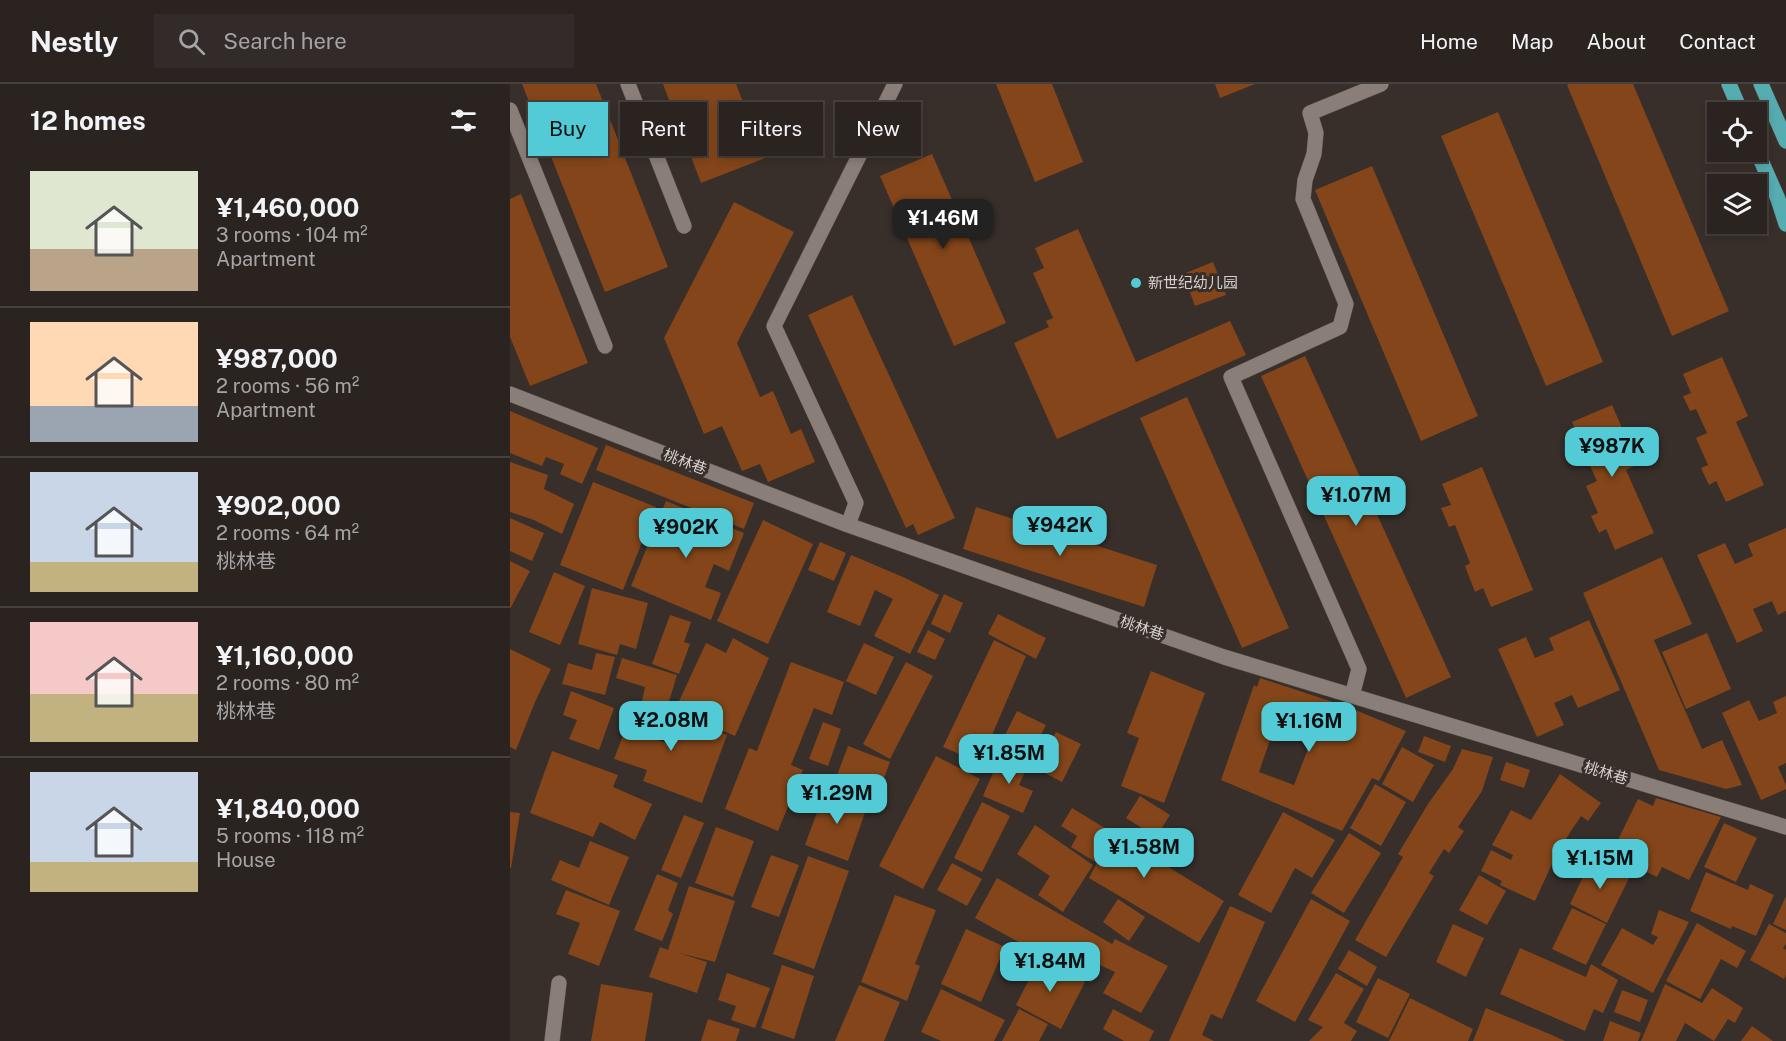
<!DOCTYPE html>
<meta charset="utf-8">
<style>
body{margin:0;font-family:"Public Sans","Noto Sans SC",sans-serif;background:#322b29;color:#f1f3f6;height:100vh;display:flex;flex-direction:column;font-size:22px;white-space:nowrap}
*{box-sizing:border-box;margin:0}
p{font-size:20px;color:#a5a4a5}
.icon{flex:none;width:33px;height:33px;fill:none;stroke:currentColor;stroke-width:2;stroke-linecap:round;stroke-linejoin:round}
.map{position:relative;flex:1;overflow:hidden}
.side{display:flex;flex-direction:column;background:#2a2320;width:510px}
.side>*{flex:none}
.hud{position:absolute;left:18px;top:18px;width:570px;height:54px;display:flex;gap:12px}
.buttons{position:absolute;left:1197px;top:18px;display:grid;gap:12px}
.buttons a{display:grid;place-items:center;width:60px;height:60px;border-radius:0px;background:#2a2320;box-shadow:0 3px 9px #0003,0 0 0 2px #46403e;font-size:30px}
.price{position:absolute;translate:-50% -51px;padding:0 14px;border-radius:12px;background:#52cbd7;color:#111;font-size:20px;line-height:39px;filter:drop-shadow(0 2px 3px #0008)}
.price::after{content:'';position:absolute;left:50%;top:36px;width:18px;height:14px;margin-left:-9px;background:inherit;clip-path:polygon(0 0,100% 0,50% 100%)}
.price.selected{background:#222;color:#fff}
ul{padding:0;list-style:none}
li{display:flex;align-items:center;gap:18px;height:150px;padding:0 30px}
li+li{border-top:2px solid #46403e}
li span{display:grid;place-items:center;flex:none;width:168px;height:120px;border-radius:0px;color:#555}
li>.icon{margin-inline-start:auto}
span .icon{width:72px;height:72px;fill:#fffc;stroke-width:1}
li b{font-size:26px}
h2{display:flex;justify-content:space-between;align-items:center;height:72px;padding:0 30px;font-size:26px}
.pill{padding:0 21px;border-radius:0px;background:#2a2320;box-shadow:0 3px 9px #0003,0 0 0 2px #46403e;font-size:21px;line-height:54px}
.pill.selected{background:#52cbd7;color:#111}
header{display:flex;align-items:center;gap:36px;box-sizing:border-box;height:84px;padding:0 30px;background:#2a2320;border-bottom:2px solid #46403e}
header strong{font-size:28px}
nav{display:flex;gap:33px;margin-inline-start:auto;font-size:21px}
.search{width:420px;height:54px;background:#322b29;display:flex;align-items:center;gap:15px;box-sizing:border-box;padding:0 21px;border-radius:0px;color:#a5a4a5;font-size:22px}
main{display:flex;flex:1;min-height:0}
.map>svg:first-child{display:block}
.building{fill:#834519;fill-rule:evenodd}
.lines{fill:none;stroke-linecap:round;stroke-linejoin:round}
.minor-casing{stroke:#524b46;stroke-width:16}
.major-casing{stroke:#524b46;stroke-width:16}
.minor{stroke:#897f78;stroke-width:15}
.major{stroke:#55acb1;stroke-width:15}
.poi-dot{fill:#52cbd7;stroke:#382f2a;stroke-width:2}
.labels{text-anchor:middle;stroke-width:6;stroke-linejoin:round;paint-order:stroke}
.poi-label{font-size:15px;fill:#d6d1cd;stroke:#382f2a;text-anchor:start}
.street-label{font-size:15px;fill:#d6d1cd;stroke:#382f2a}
</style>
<header>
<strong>Nestly</strong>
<div class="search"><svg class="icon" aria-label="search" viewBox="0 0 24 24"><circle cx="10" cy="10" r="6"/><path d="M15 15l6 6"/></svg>Search here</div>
<nav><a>Home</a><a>Map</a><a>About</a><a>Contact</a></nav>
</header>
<main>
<section class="side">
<h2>12 homes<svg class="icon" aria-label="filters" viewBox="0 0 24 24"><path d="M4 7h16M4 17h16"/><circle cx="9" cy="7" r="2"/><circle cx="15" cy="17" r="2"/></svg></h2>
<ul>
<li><span style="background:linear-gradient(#dfe7d0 65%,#b9a48a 0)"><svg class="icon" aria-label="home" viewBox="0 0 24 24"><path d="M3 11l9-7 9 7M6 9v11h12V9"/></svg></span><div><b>¥1,460,000</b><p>3 rooms · 104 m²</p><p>Apartment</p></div></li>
<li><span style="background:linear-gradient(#ffd9b3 70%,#9aa5b1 0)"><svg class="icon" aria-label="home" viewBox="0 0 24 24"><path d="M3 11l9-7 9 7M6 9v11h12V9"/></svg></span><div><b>¥987,000</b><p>2 rooms · 56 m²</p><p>Apartment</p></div></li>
<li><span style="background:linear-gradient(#c9d6e8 75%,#c2b280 0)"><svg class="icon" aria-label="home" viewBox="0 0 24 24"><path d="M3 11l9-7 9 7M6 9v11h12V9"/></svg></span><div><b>¥902,000</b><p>2 rooms · 64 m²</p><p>桃林巷</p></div></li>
<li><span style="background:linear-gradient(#f6c9c9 60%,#c2b280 0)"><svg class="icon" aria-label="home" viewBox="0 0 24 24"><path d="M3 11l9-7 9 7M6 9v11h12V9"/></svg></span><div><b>¥1,160,000</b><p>2 rooms · 80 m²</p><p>桃林巷</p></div></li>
<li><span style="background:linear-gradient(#c9d6e8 75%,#c2b280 0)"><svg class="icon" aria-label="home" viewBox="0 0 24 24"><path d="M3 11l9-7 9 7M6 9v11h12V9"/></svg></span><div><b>¥1,840,000</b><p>5 rooms · 118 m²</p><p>House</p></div></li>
</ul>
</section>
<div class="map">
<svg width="1276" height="957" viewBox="0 0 1276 957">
<rect width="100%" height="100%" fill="#382f2a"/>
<!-- building -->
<path class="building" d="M 12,0 L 86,0 L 158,183 L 95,208 Z
M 153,0 L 226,0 L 255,74 L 191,99 Z
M 486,0 L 542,0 L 573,78 L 525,98 Z
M 705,0 L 745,0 L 710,14 Z
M 1059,0 L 1123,0 L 1219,227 L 1162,252 L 1057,1 Z
M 988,28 L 1093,278 L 1036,302 L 931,52 Z
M 422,70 L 496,239 L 444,262 L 370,92 Z
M 862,82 L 968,332 L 911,357 L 805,106 Z
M 11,110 L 78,279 L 20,302 L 0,253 L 0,115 Z
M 224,118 L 284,148 L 227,259 L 250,313 L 263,307 L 281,350 L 291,345 L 305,378 L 258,398 L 250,380 L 232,387 L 212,342 L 194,350 L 154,254 Z
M 568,145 L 626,278 L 720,237 L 736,271 L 547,355 L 504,259 L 539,243 L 536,237 L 543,234 L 523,189 L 534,184 L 525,164 Z
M 703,178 L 716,211 L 685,222 L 673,190 Z
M 342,211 L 445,434 L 408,451 L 403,440 L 396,444 L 298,231 Z
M 795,272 L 941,593 L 896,614 L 751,292 Z
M 1212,273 L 1238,332 L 1226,338 L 1254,401 L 1216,418 L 1206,397 L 1199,401 L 1191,384 L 1198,381 L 1186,354 L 1197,349 L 1186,325 L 1180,327 L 1173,312 L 1181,309 L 1173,290 Z
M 677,313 L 779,544 L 732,564 L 630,334 Z
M 1102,321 L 1128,380 L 1116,386 L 1144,449 L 1105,466 L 1096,445 L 1089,449 L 1081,432 L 1088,429 L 1076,402 L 1087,397 L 1076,373 L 1070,375 L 1063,360 L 1071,357 L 1062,338 Z
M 0,327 L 88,364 L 72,400 L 50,390 L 54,380 L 36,373 L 32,382 L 0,369 Z
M 96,361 L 244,419 L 234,445 L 86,386 Z
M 0,378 L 38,391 L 34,405 L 64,420 L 52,450 L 24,436 L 0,428 Z
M 972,383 L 1023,506 L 981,523 L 973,504 L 965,508 L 955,482 L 960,479 L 945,441 L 939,443 L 931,424 L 941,421 L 932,400 Z
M 83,398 L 146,423 L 113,506 L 50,481 Z
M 156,417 L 234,449 L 219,487 L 204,480 L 195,503 L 211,509 L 201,536 L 121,502 Z
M 466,423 L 647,481 L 634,523 L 453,465 Z
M 0,434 L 34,449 L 22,477 L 0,467 Z
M 253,436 L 303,460 L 258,560 L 207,537 Z
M 1276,444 L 1276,527 L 1268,531 L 1262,517 L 1243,525 L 1253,547 L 1227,559 L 1187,471 L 1215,459 L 1225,480 L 1243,472 L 1238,460 Z
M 310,458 L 336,469 L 324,497 L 298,486 Z
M 341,471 L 393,493 L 429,511 L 400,570 L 364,552 L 383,515 L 365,506 L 350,542 L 317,528 Z
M 1152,473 L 1182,540 L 1144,556 L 1192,665 L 1212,656 L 1232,701 L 1216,705 L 1149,686 L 1073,509 Z
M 0,477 L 20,487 L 0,525 Z
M 44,488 L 75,502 L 50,561 L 19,548 Z
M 82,504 L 138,519 L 126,565 L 110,560 L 107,571 L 68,560 Z
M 434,510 L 453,519 L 440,549 L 421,540 Z
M 488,530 L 536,554 L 526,575 L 478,550 Z
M 160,531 L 181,538 L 174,558 L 180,560 L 169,590 L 142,580 Z
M 1079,536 L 1110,606 L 1068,624 L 1062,611 L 1044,619 L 1054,641 L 1027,653 L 988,565 L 1016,553 L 1025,574 L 1044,566 L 1039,554 Z
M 418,546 L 435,555 L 425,576 L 407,568 Z
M 1197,549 L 1221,605 L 1176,625 L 1152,568 Z
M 223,554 L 259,574 L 225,652 L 165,626 L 196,559 L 216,569 Z
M 484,556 L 516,572 L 470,679 L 433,663 Z
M 354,559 L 384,573 L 366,611 L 336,597 Z
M 0,565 L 41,585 L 25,618 L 6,666 L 0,663 Z
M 86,569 L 105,573 L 95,611 L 52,600 L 58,579 L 82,586 Z
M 112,574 L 167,591 L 157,624 L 132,617 L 135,603 L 106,594 Z
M 281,578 L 334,598 L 322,631 L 304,624 L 281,681 L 293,686 L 268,747 L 215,725 L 239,664 L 247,667 Z
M 396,578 L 423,592 L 380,675 L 353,660 Z
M 641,587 L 695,609 L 654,719 L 611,702 L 629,654 L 617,649 Z
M 750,594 L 838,623 L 896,647 L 869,697 L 862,694 L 832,747 L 711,696 L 744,601 L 747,603 ZM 770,627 L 808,639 L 784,701 L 749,688 Z
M 61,607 L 104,624 L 89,666 L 59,655 L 67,636 L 53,631 Z
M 1276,612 L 1276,679 L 1268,683 L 1276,701 L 1276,705 L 1251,716 L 1212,629 L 1239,616 L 1249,637 L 1267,629 L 1263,618 Z
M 126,618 L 174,638 L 175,636 L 217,651 L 192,719 L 133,697 L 137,686 L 104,675 ZM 154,643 L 170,650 L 165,662 L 148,656 Z
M 507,627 L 536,641 L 517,677 L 489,663 Z
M 313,638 L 331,645 L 318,682 L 299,675 Z
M 546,648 L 571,660 L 552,698 L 527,685 Z
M 914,652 L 941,662 L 935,678 L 908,668 Z
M 338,662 L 380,678 L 365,718 L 323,702 Z
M 892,663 L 924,681 L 903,718 L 872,700 Z
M 952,665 L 983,673 L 972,707 L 948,743 L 954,747 L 939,769 L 934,765 L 919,789 L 924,792 L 876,873 L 845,856 L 893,773 L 888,770 L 918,720 L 943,685 Z
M 42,667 L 108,691 L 103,703 L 142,720 L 125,756 L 90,738 L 83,753 L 20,729 Z
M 491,670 L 517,683 L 509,701 L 523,707 L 513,729 L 473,712 Z
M 426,672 L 470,695 L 413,805 L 369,782 Z
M 996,678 L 1020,686 L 1014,704 L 990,696 Z
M 1050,690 L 1091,719 L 1078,737 L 1071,732 L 1061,747 L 1047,769 L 1025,817 L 990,801 L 992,797 L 971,787 L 981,766 L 1001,776 L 1003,771 L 982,761 L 1001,726 L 1021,736 Z
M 865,700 L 896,718 L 871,762 L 840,744 Z
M 316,704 L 358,720 L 338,777 L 295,761 Z
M 630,712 L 660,731 L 646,753 L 616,734 Z
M 1146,714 L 1211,733 L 1179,796 L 1152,783 L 1147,793 L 1111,775 L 1113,769 L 1104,764 L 1128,715 L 1143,722 Z
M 472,718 L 500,732 L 472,788 L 444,774 Z
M 562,724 L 714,817 L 689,859 L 579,794 L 587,779 L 561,763 L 567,752 L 551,742 Z
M 0,728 L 10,729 L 1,784 L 0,784 Z
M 773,728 L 825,756 L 802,794 L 785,784 L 761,829 L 728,811 Z
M 174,731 L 194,739 L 171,794 L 151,786 Z
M 1214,739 L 1247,754 L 1226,798 L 1194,783 Z
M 525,741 L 583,781 L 553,828 L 528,811 L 540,792 L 507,770 Z
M 206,743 L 244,757 L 223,813 L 185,799 Z
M 839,749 L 871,769 L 834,829 L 801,809 Z
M 80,757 L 119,773 L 99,821 L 41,796 L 50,776 L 69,784 Z
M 261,771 L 289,781 L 269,833 L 241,823 Z
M 298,772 L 339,787 L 304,885 L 263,870 Z
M 1082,774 L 1120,792 L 1097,839 L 1060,820 Z
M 442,779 L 472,795 L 457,822 L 427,806 Z
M 1196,788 L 1238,806 L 1240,800 L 1264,811 L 1246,852 L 1222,842 L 1221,845 L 1180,827 Z
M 147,790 L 168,799 L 158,826 L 163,830 L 152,857 L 124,846 Z
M 969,791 L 996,807 L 977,841 L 949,826 Z
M 487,794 L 602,860 L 605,855 L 658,882 L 631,929 L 593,909 L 605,888 L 590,881 L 581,898 L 465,834 Z
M 179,802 L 225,817 L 205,878 L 169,869 L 197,878 L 187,909 L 139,893 L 150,863 L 158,866 Z
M 56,806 L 110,827 L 89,882 L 58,870 L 70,839 L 46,830 Z
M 385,811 L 426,826 L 405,880 L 410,882 L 397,917 L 351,898 Z
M 1276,812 L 1276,846 L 1263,840 Z
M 608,815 L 635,833 L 619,857 L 593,838 Z
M 801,815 L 840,837 L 785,938 L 746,917 Z
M 720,822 L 755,838 L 712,935 L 701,930 L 692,951 L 704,957 L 659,957 Z
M 1062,824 L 1096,840 L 1076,881 L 1042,865 Z
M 1149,826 L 1179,838 L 1143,909 L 1091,881 L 1112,844 L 1143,861 L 1148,853 L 1141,850 Z
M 1187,839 L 1236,867 L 1227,884 L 1211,875 L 1190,915 L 1156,897 Z
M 943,840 L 974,854 L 956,893 L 926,878 Z
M 1259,840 L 1276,849 L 1276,860 L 1273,864 L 1276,866 L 1276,891 L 1274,895 L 1240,876 Z
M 456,845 L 495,863 L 471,918 L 431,900 Z
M 1010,864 L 1076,893 L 1081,880 L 1108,896 L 1093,929 L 1084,925 L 1075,947 L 990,910 Z
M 839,866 L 867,883 L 857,902 L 828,885 Z
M 530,874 L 575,898 L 551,945 L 506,921 Z
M 272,881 L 304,892 L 284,955 L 251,944 Z
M 217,889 L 260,904 L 245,944 L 221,936 L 226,922 L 208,916 Z
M 826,889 L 854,905 L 834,939 L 847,947 L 841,957 L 799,957 L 813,943 L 798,936 Z
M 868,894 L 900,910 L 878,954 L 846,938 Z
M 91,900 L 143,909 L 135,957 L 81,957 Z
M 1155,900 L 1192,919 L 1202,904 L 1233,924 L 1225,939 L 1218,935 L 1204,957 L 1175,939 L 1166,957 L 1131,957 Z
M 349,901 L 390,918 L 374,957 L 325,957 Z
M 431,905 L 495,936 L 484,957 L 431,957 L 411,948 Z
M 1112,906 L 1138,916 L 1130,938 L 1104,928 Z
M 900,914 L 963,945 L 958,957 L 879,957 Z
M 976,924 L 1042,951 L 1055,957 L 963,957 Z
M 509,925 L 538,940 L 529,957 L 492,957 Z
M 603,925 L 644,947 L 639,957 L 614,957 L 593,945 Z
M 198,935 L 230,945 L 226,957 L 191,957 Z
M 1100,937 L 1131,949 L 1128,957 L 1093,957 Z
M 1242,942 L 1263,957 L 1231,957 Z"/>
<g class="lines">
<defs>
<path id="minor" d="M 118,0 L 174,142
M 0,26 L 95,262
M 0,310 L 338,441 L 714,573 L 1276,743
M 338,441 L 346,419 L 264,242 L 385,0
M 842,612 L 849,585 L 721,293 L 830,243 L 836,220 L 793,115 L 795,96 L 804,70 L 806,49 L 800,29 L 871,0
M 42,957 L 49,899"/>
<path id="major" d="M 1219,0 L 1231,28
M 1251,0 L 1276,57
M 1246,65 L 1268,115 L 1276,140"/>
</defs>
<!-- minor casing -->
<use href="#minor" class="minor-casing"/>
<!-- major casing -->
<use href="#major" class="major-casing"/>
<!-- minor -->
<use href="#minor" class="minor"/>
<!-- major -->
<use href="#major" class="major"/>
</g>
<!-- markers -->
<circle class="poi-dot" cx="626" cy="199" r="6"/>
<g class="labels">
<!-- poi labels -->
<g class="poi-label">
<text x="638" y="204">新世纪幼儿园</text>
</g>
<!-- street labels -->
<g class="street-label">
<text transform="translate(175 378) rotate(21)" y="5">桃林巷</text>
<text transform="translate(632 544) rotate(19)" y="5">桃林巷</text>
<text transform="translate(1096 689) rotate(17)" y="5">桃林巷</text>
</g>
</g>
</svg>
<div class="buttons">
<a><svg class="icon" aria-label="locate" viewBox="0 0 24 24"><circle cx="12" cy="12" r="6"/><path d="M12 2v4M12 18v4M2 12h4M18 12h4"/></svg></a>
<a><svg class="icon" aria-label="layers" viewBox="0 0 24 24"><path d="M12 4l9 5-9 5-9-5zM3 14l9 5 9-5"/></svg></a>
</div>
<b class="price selected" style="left:433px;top:166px">¥1.46M</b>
<b class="price" style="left:1102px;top:394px">¥987K</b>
<b class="price" style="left:846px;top:443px">¥1.07M</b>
<b class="price" style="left:550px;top:473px">¥942K</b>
<b class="price" style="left:176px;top:475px">¥902K</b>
<b class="price" style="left:161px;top:668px">¥2.08M</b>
<b class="price" style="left:799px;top:669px">¥1.16M</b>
<b class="price" style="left:499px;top:701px">¥1.85M</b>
<b class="price" style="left:327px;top:741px">¥1.29M</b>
<b class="price" style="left:634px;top:795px">¥1.58M</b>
<b class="price" style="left:1090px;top:806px">¥1.15M</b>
<b class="price" style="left:540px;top:909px">¥1.84M</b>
<div class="hud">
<a class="pill selected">Buy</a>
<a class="pill">Rent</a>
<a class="pill">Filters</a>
<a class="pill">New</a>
</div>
</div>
</main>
